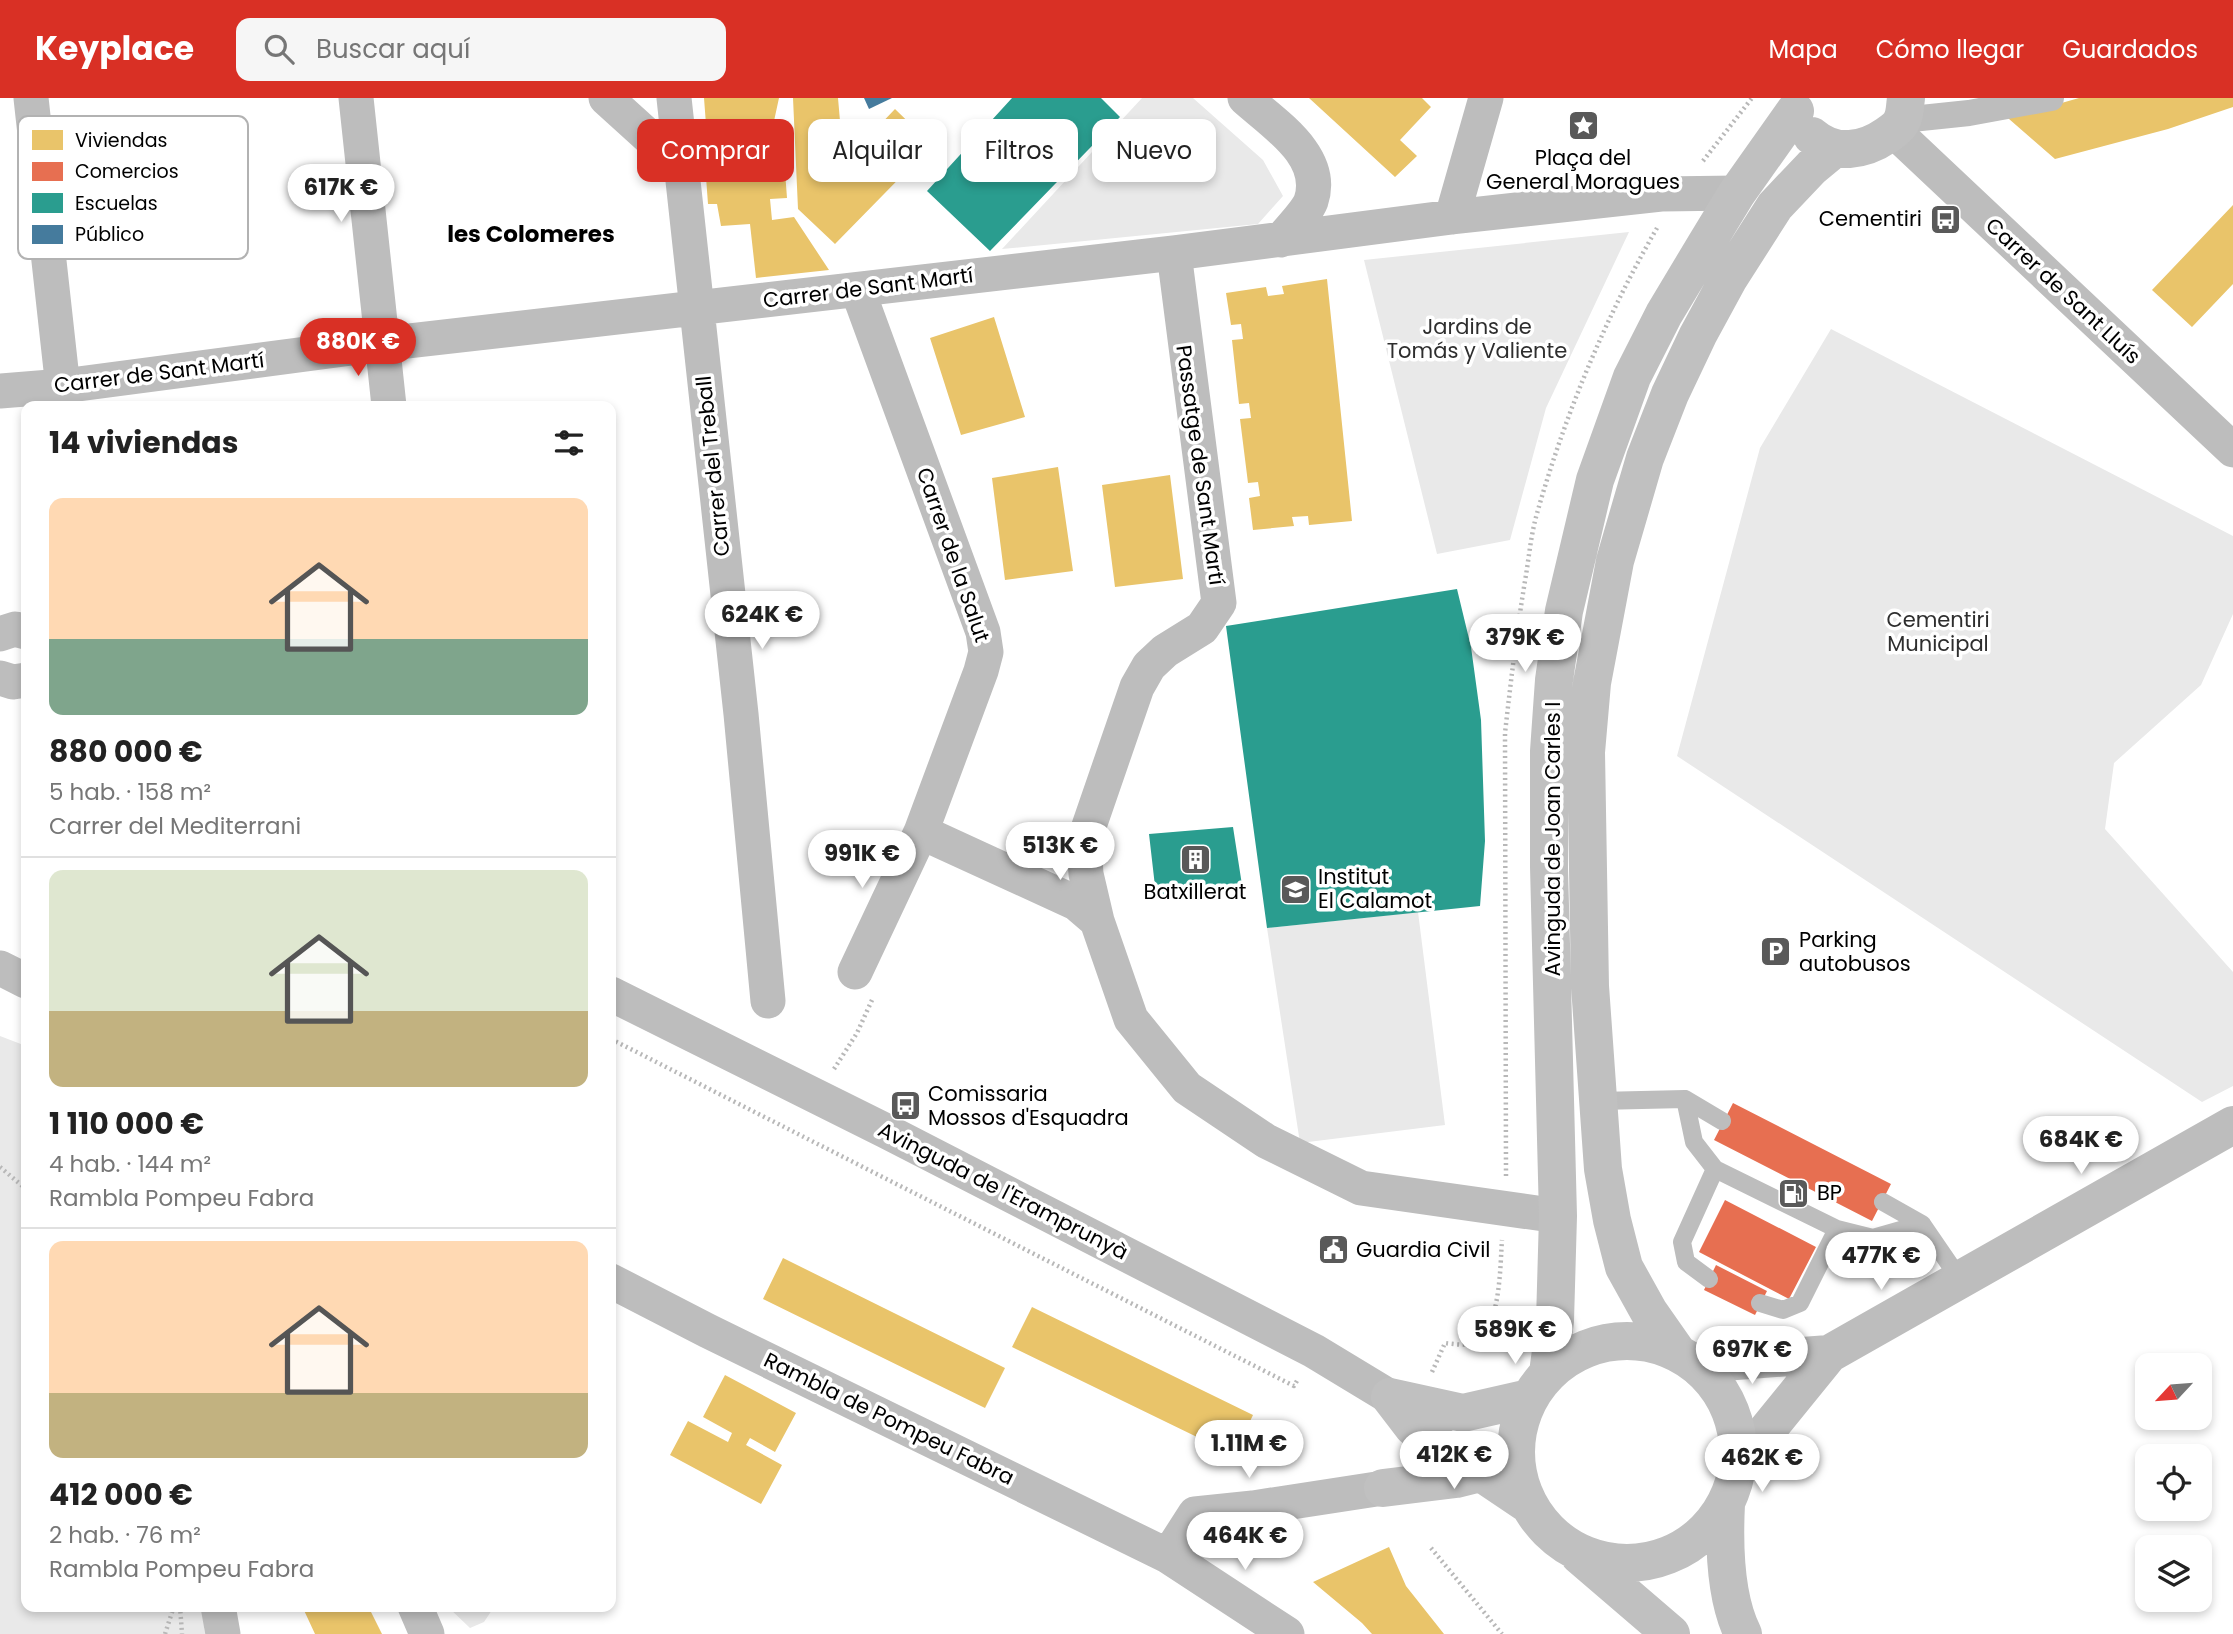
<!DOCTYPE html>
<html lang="es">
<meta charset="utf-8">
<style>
body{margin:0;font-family:Poppins,sans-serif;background:#f6f6f6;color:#222;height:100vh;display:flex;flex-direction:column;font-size:26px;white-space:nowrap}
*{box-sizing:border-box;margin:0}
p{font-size:23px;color:#767676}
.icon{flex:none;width:38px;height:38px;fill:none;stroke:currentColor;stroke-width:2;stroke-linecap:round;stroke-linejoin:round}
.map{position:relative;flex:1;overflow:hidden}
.details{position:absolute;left:21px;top:303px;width:595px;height:1211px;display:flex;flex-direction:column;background:#fff;border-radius:14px;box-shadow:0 4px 10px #0003}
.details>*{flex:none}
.guide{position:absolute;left:637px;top:21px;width:665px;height:63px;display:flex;gap:14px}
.needle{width:46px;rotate:244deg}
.tools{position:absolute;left:2135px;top:1255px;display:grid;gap:14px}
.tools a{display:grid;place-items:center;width:77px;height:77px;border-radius:14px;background:#fff;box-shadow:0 4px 10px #0003;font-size:35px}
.price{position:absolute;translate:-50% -60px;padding:0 16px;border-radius:24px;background:#fff;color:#222;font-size:23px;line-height:46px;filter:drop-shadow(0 2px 4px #0008)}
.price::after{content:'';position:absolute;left:50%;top:42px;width:21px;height:16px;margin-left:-10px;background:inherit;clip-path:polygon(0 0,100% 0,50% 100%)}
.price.active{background:#d93025;color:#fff}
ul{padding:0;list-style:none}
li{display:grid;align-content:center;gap:14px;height:371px;padding:0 28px}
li+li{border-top:2px solid #e0e0e0}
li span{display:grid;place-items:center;height:217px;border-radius:14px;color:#555}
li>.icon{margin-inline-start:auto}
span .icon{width:126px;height:126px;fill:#fffc;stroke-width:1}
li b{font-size:30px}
h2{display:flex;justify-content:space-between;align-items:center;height:84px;padding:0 28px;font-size:30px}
.tag{padding:0 24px;border-radius:14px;background:#fff;box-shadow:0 4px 10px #0003;font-size:24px;line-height:63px}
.tag.active{background:#d93025;color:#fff}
header{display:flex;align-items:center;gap:42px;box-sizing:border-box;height:98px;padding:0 35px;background:#d93025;color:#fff}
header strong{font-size:33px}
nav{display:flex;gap:38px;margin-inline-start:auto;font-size:24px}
.search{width:490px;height:63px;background:#f6f6f6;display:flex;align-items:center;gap:18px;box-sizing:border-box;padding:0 24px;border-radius:14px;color:#767676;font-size:26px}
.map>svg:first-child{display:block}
.green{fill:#e9e9e9}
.homes{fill:#e9c46a}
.shops{fill:#e76f51}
.schools{fill:#2a9d8f}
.public{fill:#457b9d}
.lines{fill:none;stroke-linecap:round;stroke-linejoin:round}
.path{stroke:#b8b8b8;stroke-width:4.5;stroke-dasharray:2 3.5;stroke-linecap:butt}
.service{stroke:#bdbdbd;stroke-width:18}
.pedestrian{stroke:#bdbdbd;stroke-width:26}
.minor{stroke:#bdbdbd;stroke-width:35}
.tertiary{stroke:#bdbdbd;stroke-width:38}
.secondary{stroke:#c0c0c0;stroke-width:38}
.labels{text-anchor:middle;stroke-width:7;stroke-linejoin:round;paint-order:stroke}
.poi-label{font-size:21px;fill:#000;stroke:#fff;text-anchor:start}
.street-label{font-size:21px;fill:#000;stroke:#fff}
.park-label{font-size:21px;fill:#2e2e2e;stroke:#fff}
.neighbourhood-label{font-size:23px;font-weight:bold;fill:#000;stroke:#fff}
.key{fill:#fff;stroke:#b2b2b2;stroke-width:2}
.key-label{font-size:19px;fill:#000}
</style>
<header>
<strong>Keyplace</strong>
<div class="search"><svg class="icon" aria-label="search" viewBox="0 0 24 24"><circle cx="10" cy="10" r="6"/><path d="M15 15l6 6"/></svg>Buscar aquí</div>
<nav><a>Mapa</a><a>Cómo llegar</a><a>Guardados</a></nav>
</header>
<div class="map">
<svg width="2233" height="1536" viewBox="0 0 2233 1536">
<rect width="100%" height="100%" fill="#fff"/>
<!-- green -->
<path class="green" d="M 1142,0 L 1193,0 L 1263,62 L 1283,98 L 1258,126 L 1002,151 Z
M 1629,134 L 1546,310 L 1510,442 L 1437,456 L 1364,162 Z
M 1831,231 L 2233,438 L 2233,516 L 2201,587 L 2114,665 L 2105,731 L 2233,874 L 2233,988 L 2202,1004 L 1677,658 L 1760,350 Z
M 1418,814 L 1445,1027 L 1300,1045 L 1267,830 Z
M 0,938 L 26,948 L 26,1508 L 202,1509 L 205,1536 L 0,1536 Z
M 448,1509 L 494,1509 L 484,1524 L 470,1530 Z"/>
<!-- homes -->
<path class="homes" d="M 704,0 L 779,0 L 774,23 L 783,22 L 785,47 L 708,53 Z
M 793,0 L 838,0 L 842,46 L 854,54 L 895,11 L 932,47 L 835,146 L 798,111 Z
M 1309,0 L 1422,0 L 1431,9 L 1400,42 L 1417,58 L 1395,79 Z
M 2079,0 L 2233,0 L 2233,9 L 2168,31 L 2055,61 L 2001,14 L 2058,6 Z
M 785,73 L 787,100 L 770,101 L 772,122 L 794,119 L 829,172 L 756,180 L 750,126 L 721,128 L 717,106 L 708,106 L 706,79 Z
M 2233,107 L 2233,186 L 2192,229 L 2152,192 Z
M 1327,181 L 1352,423 L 1309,427 L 1308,418 L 1292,419 L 1294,428 L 1253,432 L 1249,400 L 1260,398 L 1258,384 L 1248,385 L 1240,321 L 1251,320 L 1249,305 L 1239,306 L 1232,242 L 1243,241 L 1241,226 L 1231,227 L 1226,195 L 1266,189 L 1268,198 L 1284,196 L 1282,188 Z
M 994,219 L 1025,319 L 961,337 L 930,240 Z
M 1058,369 L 1073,473 L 1005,482 L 992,380 Z
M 1170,377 L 1183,481 L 1115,489 L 1102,387 Z
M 783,1160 L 1005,1270 L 985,1310 L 763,1201 Z
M 1032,1209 L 1253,1317 L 1234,1357 L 1012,1249 Z
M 725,1277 L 796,1315 L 775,1354 L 750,1340 L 746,1347 L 782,1367 L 761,1406 L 670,1357 L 688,1323 L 728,1344 L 732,1335 L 703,1319 Z
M 1389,1449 L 1406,1488 L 1444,1536 L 1372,1536 L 1362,1525 L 1313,1484 Z
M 302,1508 L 368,1508 L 382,1536 L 315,1536 Z"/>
<!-- shops -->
<path class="shops" d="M 1733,1005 L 1891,1086 L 1872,1123 L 1714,1042 Z
M 1725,1102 L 1816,1149 L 1789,1201 L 1699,1154 Z
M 1716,1167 L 1767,1193 L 1755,1217 L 1704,1192 Z"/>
<!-- schools -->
<path class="schools" d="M 1012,0 L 1101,0 L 1120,19 L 990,153 L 927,93 Z
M 1457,491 L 1471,549 L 1481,622 L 1485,743 L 1480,808 L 1267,830 L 1226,528 Z
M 1233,729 L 1242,787 L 1156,797 L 1149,736 Z"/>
<!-- public -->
<path class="public" d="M 864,0 L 892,0 L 869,11 Z"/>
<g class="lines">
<!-- path -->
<path class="path" d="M 1703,63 L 1752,0
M 611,941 L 1294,1288 L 1298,1281
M 834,971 L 857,935 L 872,902
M 0,1069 L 26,1091
M 1506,1078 L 1505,635 C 1511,582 1517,530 1526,477 C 1529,458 1531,438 1536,419 C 1564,319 1605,220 1657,130
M 1432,1274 L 1445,1245 C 1453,1246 1465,1248 1473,1245 C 1501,1233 1500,1168 1502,1142
M 1431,1450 L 1502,1536
M 180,1508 L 182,1536
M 165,1536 L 174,1508"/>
<!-- service -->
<path class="service" d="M 1685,1001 L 1694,1044 L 1715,1071
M 1598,1003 L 1685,1001 L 1722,1023
M 1883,1104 L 1922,1126 L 1961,1183
M 1837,1131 L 1873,1140 L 1922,1126
M 1709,1181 L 1686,1164 L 1682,1144 L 1715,1071 L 1837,1131 L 1800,1205 L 1783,1212 L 1760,1205"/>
<!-- pedestrian -->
<path class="pedestrian" d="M 1902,22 L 1969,15 L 2051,0"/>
<!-- minor -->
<path class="minor" d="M 31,0 L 65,308
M 356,0 L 389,308
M 606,0 L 681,68
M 674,0 L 741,616 L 768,903
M 1245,0 C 1274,26 1326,58 1311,103 C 1307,114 1289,132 1281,142
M 1894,33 L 2233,352
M 1452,119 L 1486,0
M 1174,155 L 1219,505 L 1202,530 L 1165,553 L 1149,568 L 1137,589 L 1087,734 L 1085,760 L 1086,776 L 1097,823 L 1131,921 L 1187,990 L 1266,1043 L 1361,1090 L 1558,1118
M 0,293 L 63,288 L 382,246 L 1174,155 L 1452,119 L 1661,96 L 1737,95
M 0,536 L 15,531 L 26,534
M 0,580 L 13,584 L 26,582
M 921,734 L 1076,805 L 1097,823
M 0,870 L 26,883
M 855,874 L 921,734 L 981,573 L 986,554 L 983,534 L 858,193
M 611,896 L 886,1033 L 1314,1253 L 1390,1299
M 611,1183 L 708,1233 L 1168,1458 L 1287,1536
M 1168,1458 L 1195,1416 L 1253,1410 L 1383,1390
M 218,1508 L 223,1536
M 415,1508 L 427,1536"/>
<!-- tertiary -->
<path class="tertiary" d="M 1700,1270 L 1723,1264 L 1829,1256
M 1738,1368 L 1829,1256 L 2233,1027"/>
<!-- secondary -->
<path class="secondary" d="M 1812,38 C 1835,58 1864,53 1887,37 C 1893,33 1900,28 1902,22 C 1905,16 1905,7 1906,0
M1516 1354a111 111 0 1 1 222 0a111 111 0 1 1-222 0Z
M 1677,1254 L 1649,1214 L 1624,1169 L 1612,1122 L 1603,1071 L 1590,888 L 1586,654 L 1592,585 L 1615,463 L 1645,360 L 1670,296 L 1698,237 L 1729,180 L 1775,108 L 1812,69 L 1835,50
M 1548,1275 L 1555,1223 L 1558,1118 L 1549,769 L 1549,653 L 1554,582 L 1564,513 L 1595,382 L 1632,279 L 1664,216 L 1706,146 L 1737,95 L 1795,13
M 1390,1299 L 1413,1329 L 1529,1407
M 1390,1299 L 1463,1315 L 1529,1300
M 1383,1390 L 1456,1381 L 1480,1375
M 1726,1406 C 1724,1446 1725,1500 1743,1536
M 1579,1457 L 1671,1536"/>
</g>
<!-- icons -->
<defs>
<symbol id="sight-square" viewBox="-11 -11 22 22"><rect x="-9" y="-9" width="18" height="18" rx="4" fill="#595959" stroke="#fff"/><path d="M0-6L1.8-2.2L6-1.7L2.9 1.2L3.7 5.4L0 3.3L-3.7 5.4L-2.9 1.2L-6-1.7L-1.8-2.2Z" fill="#fff"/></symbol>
<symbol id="bus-square" viewBox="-11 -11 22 22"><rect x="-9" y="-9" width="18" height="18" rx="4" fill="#595959" stroke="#fff"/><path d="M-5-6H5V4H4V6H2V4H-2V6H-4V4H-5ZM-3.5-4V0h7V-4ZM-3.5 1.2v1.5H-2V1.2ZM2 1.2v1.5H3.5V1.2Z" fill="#fff"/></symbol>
<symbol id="building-square" viewBox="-11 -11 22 22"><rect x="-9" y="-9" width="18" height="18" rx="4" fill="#595959" stroke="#fff"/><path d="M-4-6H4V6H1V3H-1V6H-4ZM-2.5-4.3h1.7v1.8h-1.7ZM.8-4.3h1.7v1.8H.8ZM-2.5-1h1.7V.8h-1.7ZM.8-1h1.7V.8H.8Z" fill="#fff"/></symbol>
<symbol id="school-square" viewBox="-11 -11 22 22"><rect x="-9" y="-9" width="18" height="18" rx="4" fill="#595959" stroke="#fff"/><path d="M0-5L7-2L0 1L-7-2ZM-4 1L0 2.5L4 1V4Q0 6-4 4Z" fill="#fff"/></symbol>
<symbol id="parking-square" viewBox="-11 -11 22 22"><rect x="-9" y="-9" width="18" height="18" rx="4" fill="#595959" stroke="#fff"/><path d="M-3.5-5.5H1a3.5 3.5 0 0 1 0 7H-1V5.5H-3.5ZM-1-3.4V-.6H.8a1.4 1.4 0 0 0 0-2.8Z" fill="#fff"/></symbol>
<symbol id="fuel-square" viewBox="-11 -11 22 22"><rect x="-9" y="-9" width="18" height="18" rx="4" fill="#595959" stroke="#fff"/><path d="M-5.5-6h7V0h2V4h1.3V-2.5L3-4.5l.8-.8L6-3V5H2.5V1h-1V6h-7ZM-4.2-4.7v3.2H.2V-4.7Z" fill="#fff"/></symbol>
<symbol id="civic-square" viewBox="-11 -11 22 22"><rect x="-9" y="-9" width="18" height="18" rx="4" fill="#595959" stroke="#fff"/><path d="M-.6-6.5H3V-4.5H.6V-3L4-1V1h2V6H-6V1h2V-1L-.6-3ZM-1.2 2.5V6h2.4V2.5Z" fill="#fff"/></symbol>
</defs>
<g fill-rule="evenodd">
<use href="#sight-square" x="1566" y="10" width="35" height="35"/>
<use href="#bus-square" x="1928" y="104" width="35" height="35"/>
<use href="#building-square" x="1178" y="744" width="35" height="35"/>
<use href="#school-square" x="1278" y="774" width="35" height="35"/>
<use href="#parking-square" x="1758" y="836" width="35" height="35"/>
<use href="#bus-square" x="888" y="990" width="35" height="35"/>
<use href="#fuel-square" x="1776" y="1078" width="35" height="35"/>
<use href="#civic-square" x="1316" y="1134" width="35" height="35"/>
</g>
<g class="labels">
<!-- poi labels -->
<g class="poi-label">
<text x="1583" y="67" text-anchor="middle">Plaça del<tspan x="1583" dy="24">General Moragues</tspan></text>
<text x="1922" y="128" text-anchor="end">Cementiri</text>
<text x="1318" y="786">Institut<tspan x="1318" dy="24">El Calamot</tspan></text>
<text x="1195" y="801" text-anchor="middle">Batxillerat</text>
<text x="1799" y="849">Parking<tspan x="1799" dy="24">autobusos</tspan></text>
<text x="928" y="1003">Comissaria<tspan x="928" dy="24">Mossos d'Esquadra</tspan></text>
<text x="1817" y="1102">BP</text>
<text x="1356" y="1159">Guardia Civil</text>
</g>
<!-- street labels -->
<g class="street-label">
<text transform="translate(868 190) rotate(-7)" y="7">Carrer de Sant Martí</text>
<text transform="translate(2063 193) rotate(43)" y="7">Carrer de Sant Lluís</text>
<text transform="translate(159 275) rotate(-7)" y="7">Carrer de Sant Martí</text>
<text transform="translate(1200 367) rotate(82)" y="7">Passatge de Sant Martí</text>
<text transform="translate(713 368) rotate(-96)" y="7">Carrer del Treball</text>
<text transform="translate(953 457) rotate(71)" y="7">Carrer de la Salut</text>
<text transform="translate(1553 741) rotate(-90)" y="7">Avinguda de Joan Carles I</text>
<text transform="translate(1003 1093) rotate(27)" y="7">Avinguda de l'Eramprunyà</text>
<text transform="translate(889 1321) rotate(26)" y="7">Rambla de Pompeu Fabra</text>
</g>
<!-- park labels -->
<g class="park-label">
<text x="1477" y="236">Jardins de<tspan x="1477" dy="24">Tomás y Valiente</tspan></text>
<text x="1938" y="529">Cementiri<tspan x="1938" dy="24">Municipal</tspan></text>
</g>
<!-- neighbourhood labels -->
<g class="neighbourhood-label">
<text x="531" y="144">les Colomeres</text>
</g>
</g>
<!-- legend -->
<rect x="18" y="18" width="230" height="143" rx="10" class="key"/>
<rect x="32" y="32" width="31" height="20" fill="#e9c46a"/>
<rect x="32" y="64" width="31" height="19" fill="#e76f51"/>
<rect x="32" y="95" width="31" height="20" fill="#2a9d8f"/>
<rect x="32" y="127" width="31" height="19" fill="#457b9d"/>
<g class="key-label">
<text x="75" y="49">Viviendas</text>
<text x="75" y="80">Comercios</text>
<text x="75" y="112">Escuelas</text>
<text x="75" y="143">Público</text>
</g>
</svg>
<div class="tools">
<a><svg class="needle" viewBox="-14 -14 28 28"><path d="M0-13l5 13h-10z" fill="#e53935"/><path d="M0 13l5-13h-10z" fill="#767676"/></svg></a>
<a><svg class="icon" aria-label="locate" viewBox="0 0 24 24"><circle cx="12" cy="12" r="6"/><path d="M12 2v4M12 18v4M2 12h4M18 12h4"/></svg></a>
<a><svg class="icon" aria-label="layers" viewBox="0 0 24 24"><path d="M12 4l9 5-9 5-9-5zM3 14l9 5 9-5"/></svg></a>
</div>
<b class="price" style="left:341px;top:126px">617K €</b>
<b class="price active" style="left:358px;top:280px">880K €</b>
<b class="price" style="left:762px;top:553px">624K €</b>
<b class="price" style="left:1525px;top:576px">379K €</b>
<b class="price" style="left:1060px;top:784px">513K €</b>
<b class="price" style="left:862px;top:792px">991K €</b>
<b class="price" style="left:2081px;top:1078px">684K €</b>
<b class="price" style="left:1881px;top:1194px">477K €</b>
<b class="price" style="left:1515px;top:1268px">589K €</b>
<b class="price" style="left:1752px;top:1288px">697K €</b>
<b class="price" style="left:1249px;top:1382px">1.11M €</b>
<b class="price" style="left:1454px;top:1393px">412K €</b>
<b class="price" style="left:1762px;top:1396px">462K €</b>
<b class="price" style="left:1245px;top:1474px">464K €</b>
<div class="guide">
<a class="tag active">Comprar</a>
<a class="tag">Alquilar</a>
<a class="tag">Filtros</a>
<a class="tag">Nuevo</a>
</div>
<section class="details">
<h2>14 viviendas<svg class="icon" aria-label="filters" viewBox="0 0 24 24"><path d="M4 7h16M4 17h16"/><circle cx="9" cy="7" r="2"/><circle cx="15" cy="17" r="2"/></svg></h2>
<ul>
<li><span style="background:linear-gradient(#ffd9b3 65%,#7fa58c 0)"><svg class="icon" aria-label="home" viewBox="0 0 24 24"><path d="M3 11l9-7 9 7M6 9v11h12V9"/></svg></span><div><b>880 000 €</b><p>5 hab. · 158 m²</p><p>Carrer del Mediterrani</p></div></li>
<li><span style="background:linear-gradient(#dfe7d0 65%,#c2b280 0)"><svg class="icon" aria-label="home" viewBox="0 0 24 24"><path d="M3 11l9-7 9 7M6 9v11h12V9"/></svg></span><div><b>1 110 000 €</b><p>4 hab. · 144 m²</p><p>Rambla Pompeu Fabra</p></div></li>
<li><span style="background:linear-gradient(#ffd9b3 70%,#c2b280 0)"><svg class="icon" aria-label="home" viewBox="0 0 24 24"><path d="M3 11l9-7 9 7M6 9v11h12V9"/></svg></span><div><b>412 000 €</b><p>2 hab. · 76 m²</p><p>Rambla Pompeu Fabra</p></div></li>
</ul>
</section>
</div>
